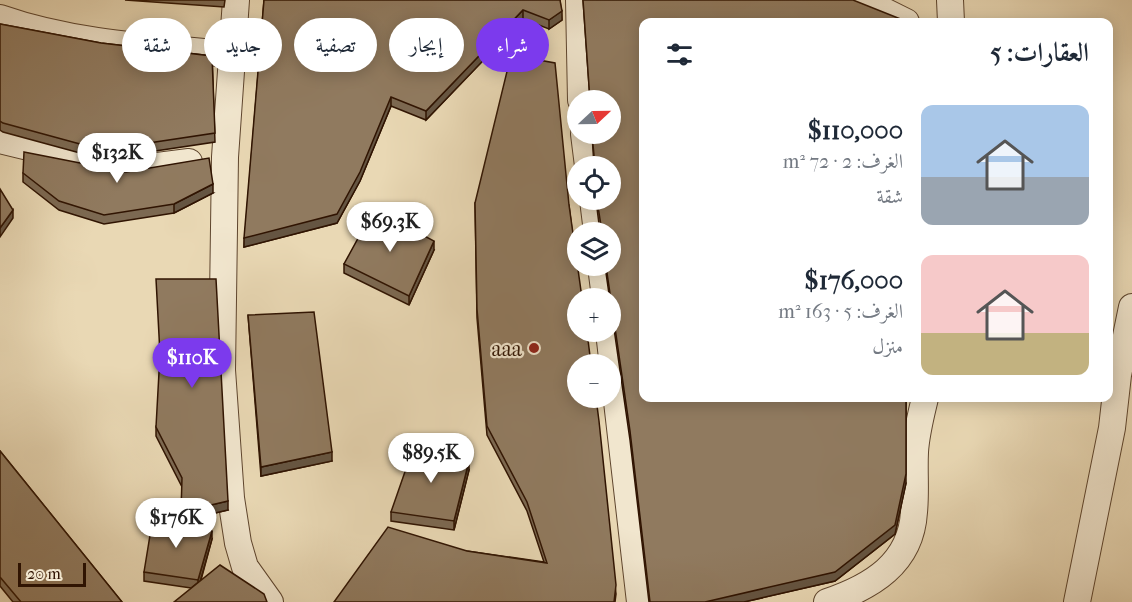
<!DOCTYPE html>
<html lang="ar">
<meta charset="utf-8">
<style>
body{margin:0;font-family:"IM FELL French Canon",Amiri,serif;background:#f6f6f7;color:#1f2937;direction:rtl;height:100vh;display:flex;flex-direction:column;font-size:22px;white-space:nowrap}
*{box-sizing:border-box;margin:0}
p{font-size:20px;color:#747a83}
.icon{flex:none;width:33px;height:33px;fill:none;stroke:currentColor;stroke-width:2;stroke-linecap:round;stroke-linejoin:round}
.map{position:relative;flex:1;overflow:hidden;direction:ltr}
.drawer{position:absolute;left:639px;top:18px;width:474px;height:384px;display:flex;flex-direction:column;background:#fff;border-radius:12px;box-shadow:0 3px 15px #0003;direction:rtl}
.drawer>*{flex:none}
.guide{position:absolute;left:18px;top:18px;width:531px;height:54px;direction:rtl;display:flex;gap:12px}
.needle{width:39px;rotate:68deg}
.fabs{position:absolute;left:567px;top:90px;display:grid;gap:12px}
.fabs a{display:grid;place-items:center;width:54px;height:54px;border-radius:50%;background:#fff;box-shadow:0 3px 15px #0003;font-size:30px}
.scale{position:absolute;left:18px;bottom:15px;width:68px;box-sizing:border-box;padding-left:6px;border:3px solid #301402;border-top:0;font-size:16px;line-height:21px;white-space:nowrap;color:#301402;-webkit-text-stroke:4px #f1e6ce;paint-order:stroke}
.price{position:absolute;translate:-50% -51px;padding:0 14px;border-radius:21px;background:#fff;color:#222;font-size:20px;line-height:39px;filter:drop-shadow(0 2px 3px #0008)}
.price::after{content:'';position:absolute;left:50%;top:36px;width:18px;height:14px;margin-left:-9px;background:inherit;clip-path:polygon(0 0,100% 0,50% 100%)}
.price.active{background:#7c3aed;color:#fff}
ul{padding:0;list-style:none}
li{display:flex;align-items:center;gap:18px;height:150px;padding:0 24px}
li span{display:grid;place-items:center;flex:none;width:168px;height:120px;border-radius:12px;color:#555}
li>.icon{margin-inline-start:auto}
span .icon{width:72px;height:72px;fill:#fffc;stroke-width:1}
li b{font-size:26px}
h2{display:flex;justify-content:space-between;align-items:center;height:72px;padding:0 24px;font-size:26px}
.tag{padding:0 21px;border-radius:27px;background:#fff;box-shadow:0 3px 15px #0003;font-size:21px;line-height:54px}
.tag.active{background:#7c3aed;color:#fff}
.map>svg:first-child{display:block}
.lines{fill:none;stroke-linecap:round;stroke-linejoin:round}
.minor-casing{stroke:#5e452e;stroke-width:28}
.minor{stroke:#f1e6ce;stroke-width:26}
.wall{fill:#7c6952;stroke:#301402;stroke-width:1.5}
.shaded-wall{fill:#655542;stroke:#301402;stroke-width:1.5}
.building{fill:#907a5f;stroke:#301402;stroke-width:1.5}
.poi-dot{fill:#8f2418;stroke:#f1e6ce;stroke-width:2}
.labels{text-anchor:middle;stroke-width:4.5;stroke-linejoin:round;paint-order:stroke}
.poi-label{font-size:22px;fill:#301402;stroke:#f1e6ce;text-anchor:end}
</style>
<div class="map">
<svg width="1132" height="602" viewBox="0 0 1132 602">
<rect width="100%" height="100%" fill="#e9d8b4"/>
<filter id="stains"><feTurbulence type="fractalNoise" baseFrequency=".00333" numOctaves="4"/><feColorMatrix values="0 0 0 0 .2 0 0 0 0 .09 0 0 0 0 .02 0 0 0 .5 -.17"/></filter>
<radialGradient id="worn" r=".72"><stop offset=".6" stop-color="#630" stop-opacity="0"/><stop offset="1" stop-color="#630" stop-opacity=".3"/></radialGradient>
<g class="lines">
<defs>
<path id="minor" d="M 236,0 L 225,157 L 222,370 L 231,498 L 238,543 L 245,567 L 270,602
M 579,0 L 581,100
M 862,0 L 906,22
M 950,0 L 951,22
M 0,18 C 74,44 152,47 230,54
M 584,134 L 588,166
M 0,140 L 61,155 L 88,165 L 126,170 L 189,162
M 593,200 L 597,232
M 601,266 L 605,298
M 609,332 L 640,602
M 827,602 C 871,587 911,564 914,512 C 916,492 914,472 915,452 C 916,434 921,415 925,398
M 1077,602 L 1112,428 L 1118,375 L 1132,307"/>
</defs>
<!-- minor casing -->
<use href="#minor" class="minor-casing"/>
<!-- minor -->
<use href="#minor" class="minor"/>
</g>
<!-- wall -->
<path class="wall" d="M 125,0 L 225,0 L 224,7 Z
M 264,0 L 560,0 L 562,20 L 549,29 L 523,19 L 426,120 L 391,106 L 360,181 L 337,223 L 244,247 Z
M 583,0 L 853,0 L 644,22 L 906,483 L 895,534 L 835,581 L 744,602 L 649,602 L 630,440 L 605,266 L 610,266 L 610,232 L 600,232 L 596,200 L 610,200 L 610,166 L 594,166 L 592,134 L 610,134 L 610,100 L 590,100 Z
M 0,24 L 101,43 L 212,56 L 215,142 L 102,159 L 3,132 L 0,130 Z
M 23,173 L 213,193 L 174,213 L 104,224 L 59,210 L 23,182 Z
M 475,203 L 569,205 L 616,594 L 615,602 L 334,602 L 467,551 L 544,562 L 527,511 L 487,435 L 477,318 Z
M 434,250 L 409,305 L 344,273 L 344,264 Z
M 248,315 L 332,461 L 261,476 Z
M 156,427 L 228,510 L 181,521 L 182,487 L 156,436 Z
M 0,451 L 122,602 L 13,602 L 0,586 Z
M 469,470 L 454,530 L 391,521 L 391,512 Z
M 212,539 L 201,580 L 191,588 L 144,581 L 144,572 Z"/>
<!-- shaded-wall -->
<path class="shaded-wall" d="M 523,10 L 523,19 L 426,120 L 426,111 Z
M 562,11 L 562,20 L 549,29 L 549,20 Z
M 391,97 L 391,106 L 360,181 L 337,223 L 244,247 L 244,238 Z
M 213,184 L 213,193 L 174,213 L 174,204 Z
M 13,210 L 13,218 L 0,237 L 0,228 Z
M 434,241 L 434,250 L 409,305 L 409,296 Z
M 906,398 L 906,483 L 895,534 L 835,581 L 744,602 L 705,602 Z
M 332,452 L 332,461 L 261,476 L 261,467 Z
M 469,461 L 469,470 L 454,530 L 454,521 Z
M 228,501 L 228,510 L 181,521 L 181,512 Z
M 212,531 L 212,539 L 198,589 L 198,580 Z"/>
<!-- building -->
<path class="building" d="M 264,0 L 560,0 L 562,11 L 549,20 L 523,10 L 426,111 L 391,97 L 360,172 L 337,214 L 244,238 Z
M 583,0 L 853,0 L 908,22 L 644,22 L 644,398 L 906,398 L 906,474 L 895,525 L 835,572 L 705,602 L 650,602 L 630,431 L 606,266 L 610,266 L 610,232 L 602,232 L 597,200 L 610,200 L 610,166 L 595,166 L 592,134 L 610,134 L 610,100 L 590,100 Z
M 0,24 L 101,43 L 212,56 L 215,133 L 102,150 L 3,123 L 0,121 Z
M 511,55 L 555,63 L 569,205 L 582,298 L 578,298 L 578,332 L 587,332 L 591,364 L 578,364 L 578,398 L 596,398 L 599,421 L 616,585 L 614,602 L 334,602 L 388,527 L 467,551 L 547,563 L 527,502 L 487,426 L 477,309 L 475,203 Z
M 24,152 L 126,172 L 209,158 L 213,184 L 174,204 L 104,215 L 59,201 L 23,173 Z
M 0,189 L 13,210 L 0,228 Z
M 374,209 L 434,241 L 409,296 L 344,264 Z
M 156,279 L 216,279 L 228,501 L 181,512 L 182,478 L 156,427 L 160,354 Z
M 314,312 L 332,452 L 261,467 L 248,315 Z
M 416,440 L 469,461 L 454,521 L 391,512 Z
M 0,451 L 122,602 L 21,602 L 0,577 Z
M 153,517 L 212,531 L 198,580 L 144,572 Z
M 220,565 L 264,594 L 267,602 L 174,602 Z"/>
<!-- markers -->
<circle class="poi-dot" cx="534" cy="348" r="6"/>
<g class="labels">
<!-- poi labels -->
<g class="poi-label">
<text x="522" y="356">aaa</text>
</g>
</g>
<rect width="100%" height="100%" filter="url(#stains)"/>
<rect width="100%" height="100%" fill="url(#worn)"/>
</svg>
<div class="fabs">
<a><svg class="needle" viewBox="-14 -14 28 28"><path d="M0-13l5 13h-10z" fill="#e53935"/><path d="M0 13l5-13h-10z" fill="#747a83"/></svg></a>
<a><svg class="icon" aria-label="locate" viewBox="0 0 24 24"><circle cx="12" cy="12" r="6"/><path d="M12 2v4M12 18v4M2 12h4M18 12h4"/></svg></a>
<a><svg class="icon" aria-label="layers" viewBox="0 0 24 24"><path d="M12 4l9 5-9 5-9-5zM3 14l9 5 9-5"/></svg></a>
<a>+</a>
<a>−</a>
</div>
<div class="scale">20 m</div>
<b class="price" style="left:117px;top:184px">$132K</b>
<b class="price" style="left:390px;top:253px">$69.3K</b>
<b class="price active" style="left:192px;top:389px">$110K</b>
<b class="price" style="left:431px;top:484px">$89.5K</b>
<b class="price" style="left:176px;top:549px">$176K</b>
<div class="guide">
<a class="tag active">شراء</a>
<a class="tag">إيجار</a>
<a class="tag">تصفية</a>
<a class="tag">جديد</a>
<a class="tag">شقة</a>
</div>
<section class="drawer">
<h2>العقارات: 5<svg class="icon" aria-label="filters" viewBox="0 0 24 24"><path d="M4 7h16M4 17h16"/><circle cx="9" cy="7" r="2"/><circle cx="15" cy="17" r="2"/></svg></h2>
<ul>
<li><span style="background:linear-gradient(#a9c7e8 60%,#9aa5b1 0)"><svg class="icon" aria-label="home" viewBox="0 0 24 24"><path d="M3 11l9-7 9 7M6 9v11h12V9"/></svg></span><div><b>$110,000</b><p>الغرف: 2 · 72 m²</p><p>شقة</p></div></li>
<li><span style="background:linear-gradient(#f6c9c9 65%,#c2b280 0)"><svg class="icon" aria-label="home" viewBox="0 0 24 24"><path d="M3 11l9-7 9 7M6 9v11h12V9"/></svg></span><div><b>$176,000</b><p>الغرف: 5 · 163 m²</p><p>منزل</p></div></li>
</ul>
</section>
</div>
